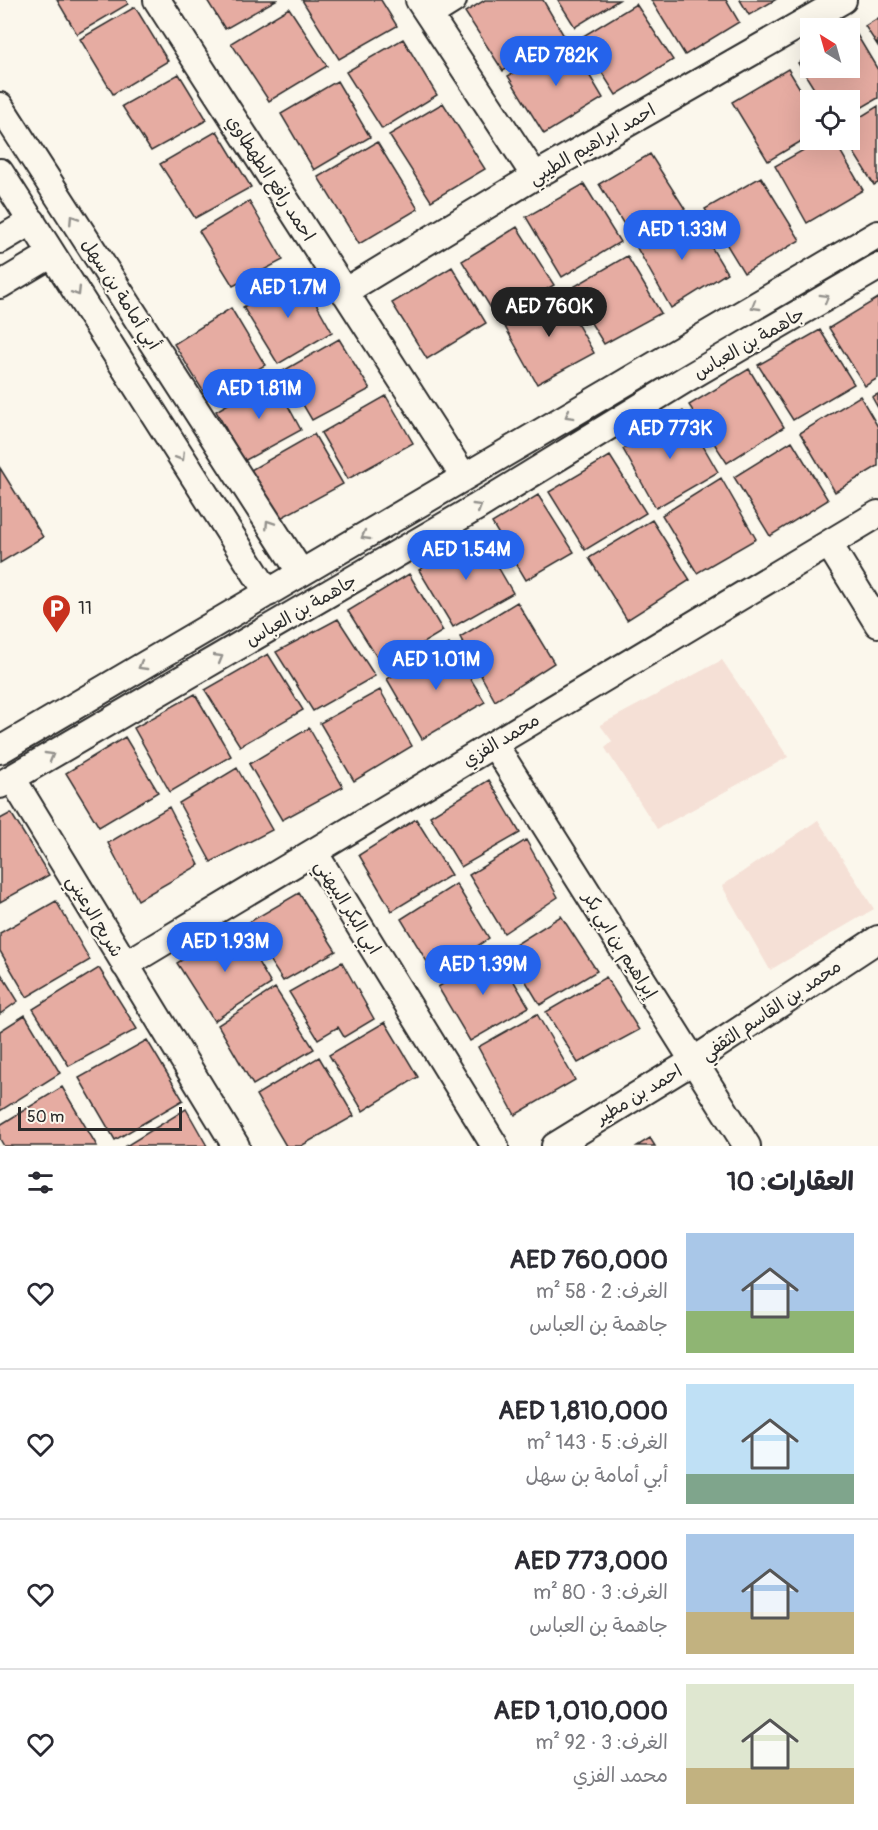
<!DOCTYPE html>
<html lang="ar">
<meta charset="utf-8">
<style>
body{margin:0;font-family:Pangolin,"Playpen Sans Arabic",sans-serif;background:#f2f2f3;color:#2b2b33;direction:rtl;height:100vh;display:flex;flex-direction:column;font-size:22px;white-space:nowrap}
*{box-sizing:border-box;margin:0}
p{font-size:20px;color:#7c7c81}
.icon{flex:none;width:33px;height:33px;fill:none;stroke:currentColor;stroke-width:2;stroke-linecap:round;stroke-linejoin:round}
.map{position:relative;height:1146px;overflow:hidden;direction:ltr}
.panel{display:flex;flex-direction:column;background:#fff;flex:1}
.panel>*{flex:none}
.needle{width:39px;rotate:323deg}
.fabs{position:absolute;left:800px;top:18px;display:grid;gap:12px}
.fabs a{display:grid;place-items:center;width:60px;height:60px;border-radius:0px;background:#fff;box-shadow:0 6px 24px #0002;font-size:30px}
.scale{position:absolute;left:18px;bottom:15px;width:164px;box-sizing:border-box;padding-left:6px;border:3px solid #2b2b2b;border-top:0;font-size:16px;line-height:21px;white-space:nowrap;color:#2b2b2b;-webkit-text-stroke:4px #fbf7ec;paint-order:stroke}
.price{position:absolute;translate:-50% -51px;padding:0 14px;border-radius:21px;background:#2563eb;color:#fff;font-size:20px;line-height:39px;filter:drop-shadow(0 2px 3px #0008)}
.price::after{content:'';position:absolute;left:50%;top:36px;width:18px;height:14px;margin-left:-9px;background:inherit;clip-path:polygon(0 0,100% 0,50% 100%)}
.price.on{background:#222;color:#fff}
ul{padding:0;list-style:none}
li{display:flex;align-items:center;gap:18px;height:150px;padding:0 24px}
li+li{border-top:2px solid #e1e1e2}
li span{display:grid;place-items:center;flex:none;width:168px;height:120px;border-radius:0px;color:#555}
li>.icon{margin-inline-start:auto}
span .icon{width:72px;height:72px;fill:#fffc;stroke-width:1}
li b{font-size:26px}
h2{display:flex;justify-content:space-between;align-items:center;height:72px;padding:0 24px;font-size:26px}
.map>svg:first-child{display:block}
.built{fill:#f5e0d6}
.building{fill:#e6aca2;stroke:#2b2b2b;stroke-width:1.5}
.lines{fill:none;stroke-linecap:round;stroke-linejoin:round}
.minor-casing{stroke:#2b2b2b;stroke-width:30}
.minor{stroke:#fbf7ec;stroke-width:26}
.oneway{stroke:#93918c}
.labels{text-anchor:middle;stroke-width:4.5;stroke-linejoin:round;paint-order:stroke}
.street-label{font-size:18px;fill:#2b2b2b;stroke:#fbf7ec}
.poi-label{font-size:18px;fill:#2b2b2b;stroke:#fbf7ec;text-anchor:start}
</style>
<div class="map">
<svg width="878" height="1146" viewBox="0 0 878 1146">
<rect width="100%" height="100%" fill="#fbf7ec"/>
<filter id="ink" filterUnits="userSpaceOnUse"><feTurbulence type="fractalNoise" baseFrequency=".0167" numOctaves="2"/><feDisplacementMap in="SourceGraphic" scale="12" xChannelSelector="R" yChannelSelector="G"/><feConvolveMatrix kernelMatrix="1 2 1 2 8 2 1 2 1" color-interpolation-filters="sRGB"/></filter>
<g filter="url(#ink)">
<!-- built -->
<path class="built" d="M 722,660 L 788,757 L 657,829 L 605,748 L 612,741 L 600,725 Z
M 818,820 L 874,909 L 770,970 L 722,886 Z"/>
<!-- building -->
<path class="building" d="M 57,0 L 126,0 L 128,4 L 77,34 Z
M 207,0 L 276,0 L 225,29 Z
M 302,0 L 381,0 L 397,26 L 339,59 Z
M 485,0 L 543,0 L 564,36 L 503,71 L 465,12 Z
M 558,0 L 619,0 L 575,27 Z
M 651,0 L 726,0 L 739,22 L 685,55 Z
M 740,0 L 775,0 L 749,15 Z
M 636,4 L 673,60 L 616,95 L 580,38 Z
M 135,7 L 168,61 L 113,94 L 80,39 Z
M 289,8 L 327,66 L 269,101 L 231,43 Z
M 878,18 L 878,46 L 865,26 Z
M 854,30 L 878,70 L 878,98 L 849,115 L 849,100 L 821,100 L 798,63 L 810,56 L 810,68 L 849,68 L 849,33 Z
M 403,39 L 437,95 L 382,129 L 346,72 Z
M 569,41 L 603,98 L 544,134 L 508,76 Z
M 788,69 L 810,105 L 810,136 L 768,161 L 732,102 Z
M 179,74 L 207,120 L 151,151 L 122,106 Z
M 337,81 L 370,137 L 314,170 L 281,114 Z
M 443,103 L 485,169 L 431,201 L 389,135 Z
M 878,106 L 878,183 L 874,185 L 846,140 L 849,140 L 849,124 Z
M 217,131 L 251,187 L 195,218 L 160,164 Z
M 821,140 L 834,140 L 863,190 L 807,223 L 775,166 Z
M 377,142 L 418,209 L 359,244 L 318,177 Z
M 650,154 L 685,209 L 633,239 L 599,184 Z
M 761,177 L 800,240 L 744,273 L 705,209 Z
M 584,184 L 620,242 L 562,277 L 526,217 Z
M 249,201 L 283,260 L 233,286 L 199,231 Z
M 692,215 L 727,273 L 671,308 L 637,248 Z
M 517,227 L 554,285 L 497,318 L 462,261 Z
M 627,256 L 661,313 L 604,344 L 570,289 Z
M 452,267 L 486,323 L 427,359 L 392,303 Z
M 300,275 L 332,332 L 278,364 L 243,307 Z
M 559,292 L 594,353 L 537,384 L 504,325 Z
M 878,298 L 878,378 L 865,386 L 829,328 Z
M 231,308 L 265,365 L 208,399 L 174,344 Z
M 820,330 L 854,384 L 793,420 L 758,365 Z
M 339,339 L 370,389 L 312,420 L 283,371 Z
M 749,369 L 784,427 L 727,463 L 689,405 Z
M 273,378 L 301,430 L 244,461 L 216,411 Z
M 878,394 L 878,408 L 872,397 Z
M 386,396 L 413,443 L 348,479 L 321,433 Z
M 860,396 L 878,427 L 878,466 L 835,492 L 800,433 Z
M 683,411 L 718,472 L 656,508 L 623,449 Z
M 314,434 L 343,484 L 277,520 L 249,471 Z
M 792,441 L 828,500 L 770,536 L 734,477 Z
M 610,456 L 646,513 L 585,550 L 549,492 Z
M 0,468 L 43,537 L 0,563 Z
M 721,478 L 756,539 L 697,573 L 662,515 Z
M 538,495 L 574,552 L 526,580 L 492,523 Z
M 652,520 L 690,580 L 627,620 L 589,558 Z
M 479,534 L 513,593 L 453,627 L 419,570 Z
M 409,574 L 443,631 L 383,667 L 348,611 Z
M 517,602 L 554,663 L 495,701 L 460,637 Z
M 338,619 L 375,676 L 313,711 L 276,652 Z
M 449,644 L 485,702 L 422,739 L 387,679 Z
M 268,654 L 303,710 L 240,746 L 205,690 Z
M 380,690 L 412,746 L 354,781 L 320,723 Z
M 195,694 L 231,756 L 170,792 L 134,728 Z
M 309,728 L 343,787 L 282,820 L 249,764 Z
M 125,737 L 158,792 L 99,827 L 66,773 Z
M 237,768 L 272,830 L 211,862 L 179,803 Z
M 489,780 L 520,833 L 461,867 L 430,816 Z
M 169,807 L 199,865 L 138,900 L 108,843 Z
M 11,813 L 49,875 L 0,902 L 0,819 Z
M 416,819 L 451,875 L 392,911 L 359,855 Z
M 526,840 L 558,897 L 504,933 L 469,875 Z
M 456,884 L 489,938 L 435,975 L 401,919 Z
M 299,893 L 336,951 L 283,981 L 246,924 Z
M 56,901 L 90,960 L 27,997 L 0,951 L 0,933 Z
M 561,916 L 597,971 L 540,1005 L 507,950 Z
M 237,926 L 271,984 L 214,1021 L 177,963 Z
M 496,951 L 529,1007 L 470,1041 L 438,987 Z
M 342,962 L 374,1019 L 344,1037 L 338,1027 L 318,1039 L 289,992 Z
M 99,968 L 137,1029 L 69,1066 L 33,1009 Z
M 0,972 L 18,1001 L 0,1014 Z
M 606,977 L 639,1030 L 578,1063 L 546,1012 Z
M 275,988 L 314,1049 L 253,1085 L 218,1025 Z
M 537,1014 L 575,1080 L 515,1115 L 478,1047 Z
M 25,1015 L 60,1073 L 0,1111 L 0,1031 Z
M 385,1022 L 418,1077 L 363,1111 L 329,1055 Z
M 147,1040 L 183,1100 L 115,1140 L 79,1078 Z
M 319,1057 L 354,1116 L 301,1146 L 286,1146 L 256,1095 Z
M 62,1087 L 97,1146 L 4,1146 L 0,1139 L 0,1125 Z
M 186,1109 L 207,1146 L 126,1146 Z
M 650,1138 L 655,1146 L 637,1146 Z"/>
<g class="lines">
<defs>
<path id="minor" d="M 157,0 L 464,477
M 419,0 L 535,176
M 429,15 L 453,0
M 0,106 L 301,573
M 0,172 L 268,593
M 0,240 L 32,221
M 0,285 L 52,254
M 344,292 L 535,176 L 843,0
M 829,544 L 878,624
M 494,744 L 747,1146
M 0,750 L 878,234
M 12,778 L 236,1146
M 0,785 L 477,507 L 686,379 L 878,267
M 314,852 L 495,1146
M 125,965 L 878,514
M 555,1146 L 693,1061 L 878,939"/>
</defs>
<!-- minor casing -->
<use href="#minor" class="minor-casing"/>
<!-- minor -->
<use href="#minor" class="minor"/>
</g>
<!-- one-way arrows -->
<defs><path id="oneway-chevron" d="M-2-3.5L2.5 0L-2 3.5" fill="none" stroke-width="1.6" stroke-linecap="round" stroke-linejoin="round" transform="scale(1.5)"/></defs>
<g class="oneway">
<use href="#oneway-chevron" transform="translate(73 219) rotate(-123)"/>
<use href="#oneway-chevron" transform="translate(77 292) rotate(58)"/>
<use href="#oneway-chevron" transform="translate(825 298) rotate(-30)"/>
<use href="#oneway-chevron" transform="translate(755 306) rotate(150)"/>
<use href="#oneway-chevron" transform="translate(569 415) rotate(150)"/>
<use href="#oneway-chevron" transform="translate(181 457) rotate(58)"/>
<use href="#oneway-chevron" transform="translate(478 507) rotate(-31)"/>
<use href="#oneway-chevron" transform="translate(269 524) rotate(-123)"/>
<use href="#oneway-chevron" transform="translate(365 536) rotate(150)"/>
<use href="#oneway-chevron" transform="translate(219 658) rotate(-30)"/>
<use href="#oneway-chevron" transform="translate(142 666) rotate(150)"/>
<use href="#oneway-chevron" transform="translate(50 756) rotate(-30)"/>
</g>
</g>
<!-- icons -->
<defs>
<symbol id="parking-pin" viewBox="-11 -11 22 30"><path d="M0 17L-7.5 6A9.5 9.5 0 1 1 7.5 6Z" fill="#c8321e" stroke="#fbf7ec"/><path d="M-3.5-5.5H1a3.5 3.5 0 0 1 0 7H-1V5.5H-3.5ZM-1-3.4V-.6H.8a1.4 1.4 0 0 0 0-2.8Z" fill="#fff"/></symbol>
</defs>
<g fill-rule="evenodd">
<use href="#parking-pin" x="40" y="592" width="33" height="45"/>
</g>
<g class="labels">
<!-- street labels -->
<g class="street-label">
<text transform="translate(592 144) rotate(-30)" y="6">احمد ابراهيم الطيبي</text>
<text transform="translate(271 178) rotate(57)" y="6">احمد رافع الطهطاوي</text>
<text transform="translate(121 294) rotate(57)" y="6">أبي أمامة بن سهل</text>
<text transform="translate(749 343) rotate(-30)" y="6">جاهمة بن العباس</text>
<text transform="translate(301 610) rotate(-30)" y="6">جاهمة بن العباس</text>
<text transform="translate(501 740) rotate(-31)" y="6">محمد الفزي</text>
<text transform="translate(348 907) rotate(58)" y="6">ابي البكر البيهني</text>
<text transform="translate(95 916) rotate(59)" y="6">شريح الرعيني</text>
<text transform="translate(620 945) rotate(58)" y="6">إبراهيم بن ابي بكر</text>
<text transform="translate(771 1010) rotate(-34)" y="6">محمد بن القاسم الثقفي</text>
<text transform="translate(639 1094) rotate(-31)" y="6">احمد بن مطير</text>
</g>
<!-- poi labels -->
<g class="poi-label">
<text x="78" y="614">11</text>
</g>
</g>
</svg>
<div class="fabs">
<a><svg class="needle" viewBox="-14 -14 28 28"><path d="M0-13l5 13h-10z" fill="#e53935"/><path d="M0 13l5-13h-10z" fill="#7c7c81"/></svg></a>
<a><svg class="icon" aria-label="locate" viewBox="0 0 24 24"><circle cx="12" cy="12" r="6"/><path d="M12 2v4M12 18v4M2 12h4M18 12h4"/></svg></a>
</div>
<div class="scale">50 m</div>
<b class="price" style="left:556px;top:87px">AED 782K</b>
<b class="price" style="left:682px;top:261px">AED 1.33M</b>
<b class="price" style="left:288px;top:319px">AED 1.7M</b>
<b class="price on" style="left:549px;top:338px">AED 760K</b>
<b class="price" style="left:259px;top:420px">AED 1.81M</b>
<b class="price" style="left:670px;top:460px">AED 773K</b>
<b class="price" style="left:466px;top:581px">AED 1.54M</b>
<b class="price" style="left:436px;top:691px">AED 1.01M</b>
<b class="price" style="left:225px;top:973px">AED 1.93M</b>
<b class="price" style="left:483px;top:996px">AED 1.39M</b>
</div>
<section class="panel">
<h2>العقارات: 10<svg class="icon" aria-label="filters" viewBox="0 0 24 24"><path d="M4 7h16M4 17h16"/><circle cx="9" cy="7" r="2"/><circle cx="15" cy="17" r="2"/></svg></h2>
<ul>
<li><span style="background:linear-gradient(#a9c7e8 65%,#8fb573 0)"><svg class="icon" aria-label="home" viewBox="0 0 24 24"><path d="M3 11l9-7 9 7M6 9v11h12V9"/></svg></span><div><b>AED 760,000</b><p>الغرف: 2 · 58 m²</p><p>جاهمة بن العباس</p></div><svg class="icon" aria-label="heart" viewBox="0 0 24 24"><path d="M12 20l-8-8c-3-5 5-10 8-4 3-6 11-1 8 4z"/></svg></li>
<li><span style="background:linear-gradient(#bfe0f5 75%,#7fa58c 0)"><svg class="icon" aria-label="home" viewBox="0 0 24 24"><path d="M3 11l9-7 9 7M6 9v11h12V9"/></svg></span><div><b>AED 1,810,000</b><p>الغرف: 5 · 143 m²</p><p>أبي أمامة بن سهل</p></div><svg class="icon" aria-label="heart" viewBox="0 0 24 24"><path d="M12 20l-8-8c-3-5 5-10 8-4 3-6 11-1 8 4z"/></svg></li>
<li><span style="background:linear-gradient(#a9c7e8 65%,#c2b280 0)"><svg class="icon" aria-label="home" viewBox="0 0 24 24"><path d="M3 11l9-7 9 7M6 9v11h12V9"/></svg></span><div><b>AED 773,000</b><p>الغرف: 3 · 80 m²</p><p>جاهمة بن العباس</p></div><svg class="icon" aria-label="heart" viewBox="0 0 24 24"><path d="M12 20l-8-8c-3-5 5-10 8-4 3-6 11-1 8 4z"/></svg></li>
<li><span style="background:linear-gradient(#dfe7d0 70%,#c2b280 0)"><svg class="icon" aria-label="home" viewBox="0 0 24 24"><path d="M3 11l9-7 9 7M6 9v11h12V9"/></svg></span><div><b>AED 1,010,000</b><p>الغرف: 3 · 92 m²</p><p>محمد الفزي</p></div><svg class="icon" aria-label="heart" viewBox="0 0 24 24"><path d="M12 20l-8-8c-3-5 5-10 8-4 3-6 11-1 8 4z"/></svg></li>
</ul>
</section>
